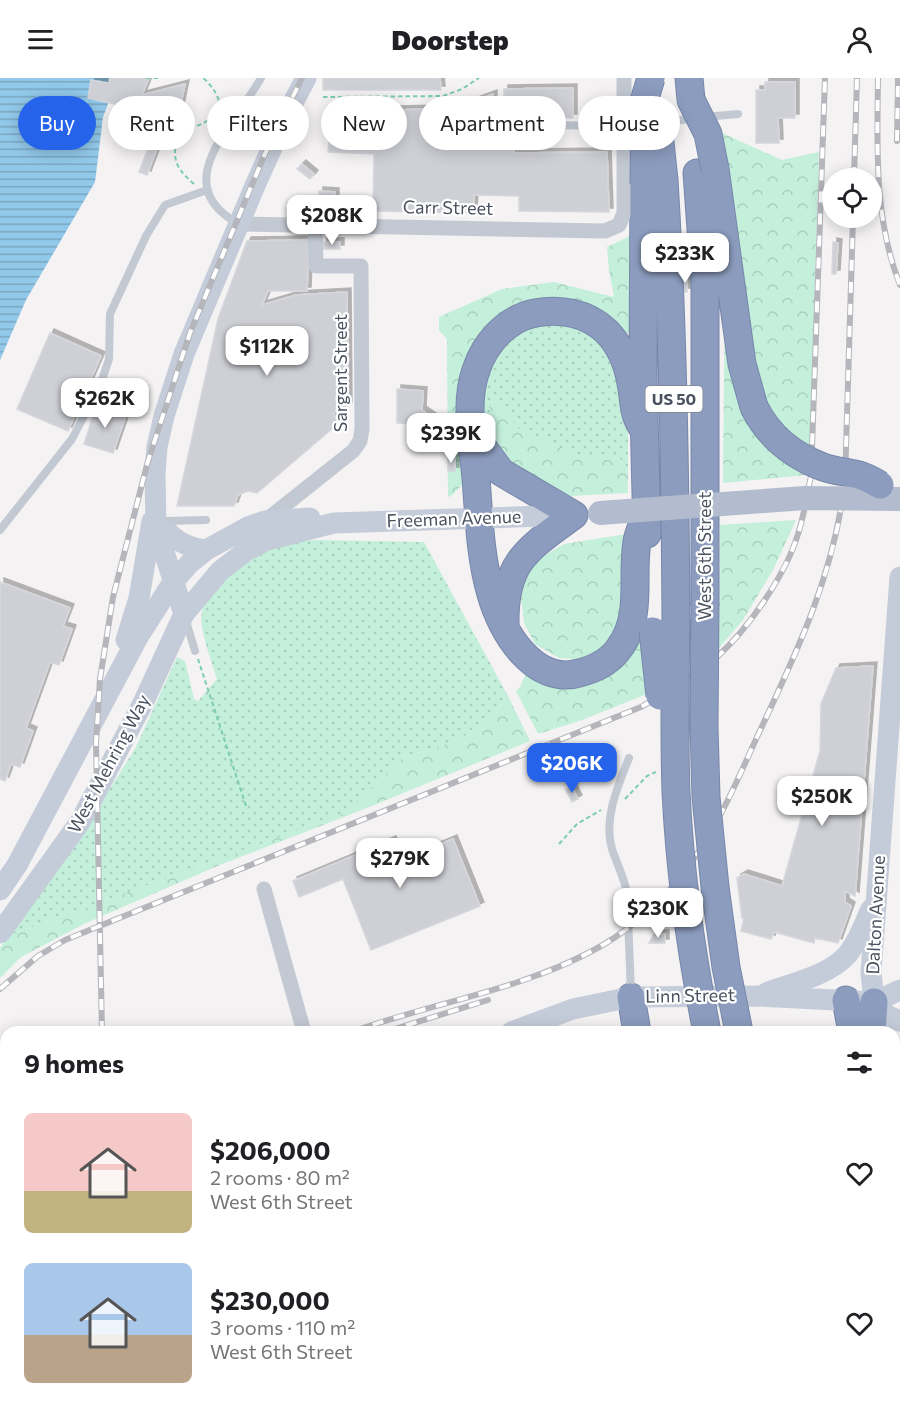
<!DOCTYPE html>
<meta charset="utf-8">
<style>
body{margin:0;font-family:Commissioner,sans-serif;background:#f6f6f6;color:#202124;height:100vh;display:flex;flex-direction:column;font-size:22px;white-space:nowrap}
*{box-sizing:border-box;margin:0}
p{font-size:20px;color:#757577}
.icon{flex:none;width:33px;height:33px;fill:none;stroke:currentColor;stroke-width:2;stroke-linecap:round;stroke-linejoin:round}
.map{position:relative;flex:1;overflow:hidden}
.sheet{position:absolute;left:0px;top:948px;width:900px;height:386px;display:flex;flex-direction:column;background:#fff;border-radius:18px 18px 0 0;box-shadow:0 3px 15px #0003}
.sheet>*{flex:none}
.banner{position:absolute;left:18px;top:18px;width:864px;height:54px;display:flex;gap:12px}
.controls{position:absolute;left:822px;top:90px;display:grid;gap:12px}
.controls a{display:grid;place-items:center;width:60px;height:60px;border-radius:50%;background:#fff;box-shadow:0 3px 15px #0003;font-size:30px}
.price{position:absolute;translate:-50% -51px;padding:0 14px;border-radius:12px;background:#fff;color:#222;font-size:20px;line-height:39px;filter:drop-shadow(0 2px 3px #0008)}
.price::after{content:'';position:absolute;left:50%;top:36px;width:18px;height:14px;margin-left:-9px;background:inherit;clip-path:polygon(0 0,100% 0,50% 100%)}
.price.current{background:#2563eb;color:#fff}
ul{padding:0;list-style:none}
li{display:flex;align-items:center;gap:18px;height:150px;padding:0 24px}
li span{display:grid;place-items:center;flex:none;width:168px;height:120px;border-radius:9px;color:#555}
li>.icon{margin-inline-start:auto}
span .icon{width:72px;height:72px;fill:#fffc;stroke-width:1}
li b{font-size:26px}
h2{display:flex;justify-content:space-between;align-items:center;height:72px;padding:0 24px;font-size:26px}
.tag{padding:0 21px;border-radius:27px;background:#fff;box-shadow:0 3px 15px #0003;font-size:21px;line-height:54px}
.tag.current{background:#2563eb;color:#fff}
header{display:flex;justify-content:space-between;align-items:center;height:78px;padding:0 24px;background:#fff;font-size:27px;font-weight:800}
.map>svg:first-child{display:block}
.grass{fill:url(#grass-dots)}
.forest{fill:url(#forest-crowns)}
.water{fill:url(#water-rules)}
.building{fill:#cfd0d6;stroke:#d6d7dd;stroke-width:1.5;filter:url(#shadow)}
.lines{fill:none;stroke-linecap:round;stroke-linejoin:round}
.motorway-casing{stroke:#7787aa;stroke-width:29}
.path{stroke:#7cccb2;stroke-width:2;stroke-dasharray:4.5 3;stroke-linecap:butt}
.service{stroke:#c3c9d3;stroke-width:8}
.minor{stroke:#c3c9d3;stroke-width:15}
.secondary{stroke:#c5ccd9;stroke-width:21}
.motorway{stroke:#8c9cbe;stroke-width:27}
.rail-casing{stroke:#b4b6bc;stroke-width:6}
.rail{stroke:#fff;stroke-width:4;stroke-dasharray:11;stroke-linecap:butt}
.motorway-bridge-casing{stroke:#7787aa;stroke-width:29;stroke-linecap:butt}
.primary-bridge{stroke:#b3bccf;stroke-width:24}
.motorway-bridge{stroke:#8c9cbe;stroke-width:27}
.labels{text-anchor:middle;stroke-width:4.5;stroke-linejoin:round;paint-order:stroke}
.shield{fill:#fff;stroke:#80858f;stroke-width:1.5}
.shield-label{font-size:16px;font-weight:bold;fill:#4a515f}
.street-label{font-size:18px;fill:#4a515f;stroke:#fff}
</style>
<header><svg class="icon" aria-label="menu" viewBox="0 0 24 24"><path d="M4 6h16M4 12h16M4 18h16"/></svg>Doorstep<svg class="icon" aria-label="person" viewBox="0 0 24 24"><circle cx="12" cy="8" r="4"/><path d="M4 21q1-7 8-7t8 7"/></svg></header>
<div class="map">
<svg width="900" height="1333" viewBox="0 0 900 1333">
<defs>
<pattern id="grass-dots" width="8" height="8" patternUnits="userSpaceOnUse" patternTransform="scale(1.5)"><rect width="8" height="8" fill="#c3efdb"/><path d="M2 2h.1M6 6h.1" fill="none" stroke="#a9cfbe" stroke-width="1.8" stroke-linecap="round"/></pattern>
<pattern id="forest-crowns" width="20" height="18" patternUnits="userSpaceOnUse" patternTransform="scale(1.5)"><rect width="20" height="18" fill="#c3efdb"/><path d="M2 6a3 3 0 1 1 6 0M12 15a3 3 0 1 1 6 0" fill="none" stroke="#a9cfbe"/></pattern>
<pattern id="water-rules" width="6" height="5" patternUnits="userSpaceOnUse" patternTransform="scale(1.5)"><rect width="6" height="5" fill="#92c9ea"/><path d="M0 2.5h6" fill="none" stroke="#79a6c1"/></pattern>
<filter id="shadow"><feDropShadow dx="4" dy="-4" stdDeviation="0" flood-color="#0004"/></filter>
</defs>
<rect width="100%" height="100%" fill="#f4f2f2"/>
<!-- grass -->
<path class="grass" d="M 563,239 L 612,270 L 628,351 L 628,415 L 626,390 L 618,378 L 577,378 L 516,350 L 501,323 L 488,324 L 497,365 L 523,398 L 492,364 L 482,341 L 482,307 L 510,254 Z
M 314,462 L 424,464 L 509,620 L 460,662 L 404,679 L 346,735 L 8,858 L 62,786 L 135,671 L 177,579 L 185,583 L 194,621 L 198,623 L 217,601 C 212,584 198,549 202,533 C 211,504 259,474 287,465 C 295,463 305,463 314,462 Z"/>
<!-- forest -->
<path class="forest" d="M 722,55 L 782,82 L 819,74 L 810,372 L 774,342 L 759,306 L 740,198 Z
M 634,146 L 638,254 L 621,256 C 588,231 564,208 520,227 C 508,233 497,244 486,252 L 467,402 L 451,418 L 448,419 L 447,261 L 439,252 L 439,239 L 502,211 L 554,204 L 614,219 L 609,192 L 607,169 L 628,159 Z
M 725,202 L 740,302 L 809,391 L 807,397 L 723,405 Z
M 501,323 L 517,350 L 577,378 L 618,377 L 626,390 L 628,415 L 571,418 L 523,398 L 497,365 L 488,324 Z
M 796,442 L 773,492 L 743,542 L 719,570 L 720,447 Z
M 627,456 L 625,545 L 609,566 L 586,582 L 559,580 L 535,566 L 524,545 L 520,509 L 532,485 L 564,466 Z
M 643,534 L 652,614 L 582,642 L 538,656 L 516,613 L 520,609 L 528,591 L 573,604 Z
M 509,620 L 530,663 L 362,732 L 222,786 L 86,845 L 21,879 L 0,900 L 0,870 L 8,858 L 345,735 L 404,679 L 460,662 Z"/>
<!-- water -->
<path class="water" d="M 0,0 L 118,0 L 103,39 L 95,104 L 26,222 L 0,282 Z"/>
<!-- building -->
<path class="building" d="M 110,0 L 149,0 L 142,17 L 185,6 L 180,30 L 152,38 L 136,31 L 88,20 L 91,2 L 109,5 Z
M 323,0 L 440,0 L 441,12 L 323,12 Z
M 765,4 L 795,4 L 795,40 L 778,40 L 779,65 L 756,65 L 756,12 L 765,12 Z
M 573,10 L 573,40 L 504,41 L 504,11 Z
M 493,16 L 493,40 L 498,55 L 514,55 L 514,75 L 607,74 L 609,134 L 519,133 L 519,118 L 474,117 L 473,135 L 373,133 L 374,76 L 328,74 L 330,50 L 348,49 L 348,33 L 439,31 L 466,26 Z
M 154,54 L 162,57 L 147,97 L 139,94 Z
M 302,86 L 314,96 L 310,101 L 297,91 Z
M 319,113 L 335,114 L 335,136 L 319,136 Z
M 309,162 L 307,213 L 268,213 L 262,227 L 296,217 L 347,214 L 348,328 L 342,329 L 333,336 L 341,343 L 257,415 L 248,413 L 238,417 L 234,428 L 177,428 L 218,241 L 247,163 Z
M 323,164 L 340,164 L 340,171 L 323,171 Z
M 833,164 L 838,165 L 836,196 L 832,196 Z
M 683,198 L 687,198 L 687,214 L 684,214 Z
M 50,255 L 101,278 L 68,353 L 17,331 Z
M 397,311 L 423,313 L 422,332 L 432,339 L 432,346 L 397,345 Z
M 97,326 L 126,337 L 113,375 L 84,366 Z
M 448,379 L 455,379 L 455,393 L 448,393 Z
M 0,504 L 70,530 L 63,548 L 72,551 L 59,587 L 50,584 L 26,650 L 33,653 L 20,689 L 11,686 L 5,703 L 0,701 Z
M 873,588 L 855,818 L 845,813 L 845,824 L 851,828 L 838,865 L 815,860 L 814,865 L 774,854 L 771,861 L 741,853 L 744,840 L 742,840 L 737,800 L 744,796 L 782,808 L 820,673 L 821,626 L 836,590 Z
M 572,709 L 578,721 L 572,724 L 566,712 Z
M 453,761 L 480,828 L 371,872 L 343,801 L 299,819 L 293,803 L 392,762 L 400,783 Z
M 654,856 L 665,856 L 665,865 L 649,865 Z"/>
<g class="lines">
<defs>
<path id="motorway" d="M 689,0 L 691,22
M 715,91 L 742,286 L 754,329
M 697,95 L 705,207 L 705,525
M 664,102 C 673,248 675,394 676,541
M 644,106 L 643,294 L 647,456
M 644,352 C 632,335 635,325 631,305 C 628,287 620,267 606,253 C 587,235 560,230 535,235 C 506,241 485,265 476,292 C 464,326 473,365 476,400 C 479,438 480,479 491,516 C 501,553 534,608 579,595 C 595,591 611,583 620,569 C 643,538 631,499 637,464 C 638,455 643,446 646,438
M 477,353 L 482,368 L 501,394 L 574,437 C 528,471 504,483 505,546
M 631,919 L 637,954
M 846,922 L 852,954
M 872,954 L 874,924
M 776,1328 L 778,1333
M 800,1328 L 801,1333
M 848,1328 L 849,1333
M 871,1328 L 872,1333"/>
</defs>
<!-- motorway casing -->
<use href="#motorway" class="motorway-casing"/>
<!-- path -->
<path class="path" d="M 146,0 L 160,0
M 323,19 L 443,18 L 462,11 L 479,0
M 194,106 C 184,97 175,89 175,75 C 175,46 209,51 219,32 C 221,26 218,19 215,14 C 212,9 208,4 203,0
M 198,581 L 247,731
M 625,721 L 647,698 L 656,694
M 559,766 L 577,746 L 601,732"/>
<!-- service -->
<path class="service" d="M 705,39 L 738,36
M 657,44 L 693,41
M 536,47 L 625,48
M 239,146 C 165,107 236,45 261,0
M 166,443 L 206,442
M 0,452 L 72,361 L 101,305 L 109,281 L 110,236 L 146,158 L 165,127 L 207,112
M 186,543 L 195,573
M 629,680 C 618,708 603,741 612,771 C 617,786 624,799 627,815 L 631,915"/>
<!-- minor -->
<path class="minor" d="M 239,146 L 605,153 L 619,147 L 624,135 L 624,0
M 265,443 L 353,373 L 360,363 L 362,351 L 361,188 L 316,188 L 315,147
M 264,811 L 304,954
M 413,1328 L 415,1333
M 695,1328 L 697,1333"/>
<!-- secondary -->
<path class="secondary" d="M 167,453 C 178,465 190,470 206,472
M 184,536 L 156,449 L 155,396 L 157,369 L 164,338 L 184,276 L 254,110 L 287,36 L 306,0
M 126,562 L 139,520 L 152,443
M 0,812 L 17,787 L 138,559 L 173,504 L 190,485 L 206,472 L 248,449 L 265,443 L 310,440
M 0,855 L 80,744 L 144,623 L 184,536 L 220,493 L 246,473 L 267,462 L 334,445 L 574,437
M 766,915 C 792,905 828,898 847,877 C 858,864 864,846 871,831
M 874,924 L 871,894 L 900,499
M 874,924 L 888,938 L 900,943
M 511,954 L 573,931 L 631,919 L 759,918 L 874,924 L 900,912
M 161,1328 L 162,1333"/>
<!-- motorway -->
<use href="#motorway" class="motorway"/>
<defs>
<path id="rail" d="M 878,0 C 877,70 874,141 900,207
M 897,63 L 898,0
M 854,100 L 857,0
M 0,911 L 38,878 L 65,862 L 641,629 C 667,614 695,599 718,578 C 749,550 786,496 798,456 C 804,438 807,417 811,398 L 825,0
M 102,954 L 96,665 L 100,601 L 113,519 L 148,383 L 190,255 L 264,78 L 302,0
M 352,954 C 431,925 517,913 592,873 C 625,856 655,829 679,801 C 713,759 735,708 757,659 C 797,574 834,497 845,403 L 853,140
M 385,954 L 488,922
M 112,1328 L 112,1333"/>
</defs>
<!-- rail casing -->
<use href="#rail" class="rail-casing"/>
<!-- rail -->
<use href="#rail" class="rail"/>
<defs>
<path id="motorway-bridge" d="M 691,22 L 708,56 L 715,91
M 659,55 L 664,102
M 644,106 L 645,20 L 651,0
M 754,329 C 769,359 792,377 823,389 C 834,393 847,394 859,397 C 866,399 873,403 880,407
M 705,525 L 704,649 L 706,719 L 715,809 L 726,889 L 739,954
M 676,541 C 675,599 674,657 676,714 C 680,795 691,875 707,954
M 653,553 L 660,618"/>
</defs>
<!-- motorway-bridge casing -->
<use href="#motorway-bridge" class="motorway-bridge-casing"/>
<!-- primary-bridge -->
<path class="primary-bridge" d="M 600,435 L 805,420 L 900,421"/>
<!-- motorway-bridge -->
<use href="#motorway-bridge" class="motorway-bridge"/>
</g>
<g class="labels">
<!-- shield labels -->
<rect class="shield" x="645.5" y="308" width="57" height="26" rx="4.5"/>
<g class="shield-label">
<text x="674" y="327">US 50</text>
</g>
<!-- street labels -->
<g class="street-label">
<text transform="translate(448 130) rotate(1)" y="6">Carr Street</text>
<text transform="translate(341 295) rotate(-90)" y="6">Sargent Street</text>
<text transform="translate(454 441) rotate(-2)" y="6">Freeman Avenue</text>
<text transform="translate(705 478) rotate(-90)" y="6">West 6th Street</text>
<text transform="translate(109 686) rotate(-62)" y="6">West Mehring Way</text>
<text transform="translate(876 837) rotate(-87)" y="6">Dalton Avenue</text>
<text transform="translate(690 918) rotate(-1)" y="6">Linn Street</text>
</g>
</g>
</svg>
<div class="controls">
<a><svg class="icon" aria-label="locate" viewBox="0 0 24 24"><circle cx="12" cy="12" r="6"/><path d="M12 2v4M12 18v4M2 12h4M18 12h4"/></svg></a>
</div>
<b class="price" style="left:332px;top:168px">$208K</b>
<b class="price" style="left:685px;top:206px">$233K</b>
<b class="price" style="left:267px;top:299px">$112K</b>
<b class="price" style="left:105px;top:351px">$262K</b>
<b class="price" style="left:451px;top:386px">$239K</b>
<b class="price current" style="left:572px;top:716px">$206K</b>
<b class="price" style="left:822px;top:749px">$250K</b>
<b class="price" style="left:400px;top:811px">$279K</b>
<b class="price" style="left:658px;top:861px">$230K</b>
<div class="banner">
<a class="tag current">Buy</a>
<a class="tag">Rent</a>
<a class="tag">Filters</a>
<a class="tag">New</a>
<a class="tag">Apartment</a>
<a class="tag">House</a>
</div>
<section class="sheet">
<h2>9 homes<svg class="icon" aria-label="filters" viewBox="0 0 24 24"><path d="M4 7h16M4 17h16"/><circle cx="9" cy="7" r="2"/><circle cx="15" cy="17" r="2"/></svg></h2>
<ul>
<li><span style="background:linear-gradient(#f6c9c9 65%,#c2b280 0)"><svg class="icon" aria-label="home" viewBox="0 0 24 24"><path d="M3 11l9-7 9 7M6 9v11h12V9"/></svg></span><div><b>$206,000</b><p>2 rooms · 80 m²</p><p>West 6th Street</p></div><svg class="icon" aria-label="heart" viewBox="0 0 24 24"><path d="M12 20l-8-8c-3-5 5-10 8-4 3-6 11-1 8 4z"/></svg></li>
<li><span style="background:linear-gradient(#a9c7e8 60%,#b9a48a 0)"><svg class="icon" aria-label="home" viewBox="0 0 24 24"><path d="M3 11l9-7 9 7M6 9v11h12V9"/></svg></span><div><b>$230,000</b><p>3 rooms · 110 m²</p><p>West 6th Street</p></div><svg class="icon" aria-label="heart" viewBox="0 0 24 24"><path d="M12 20l-8-8c-3-5 5-10 8-4 3-6 11-1 8 4z"/></svg></li>
</ul>
</section>
</div>
